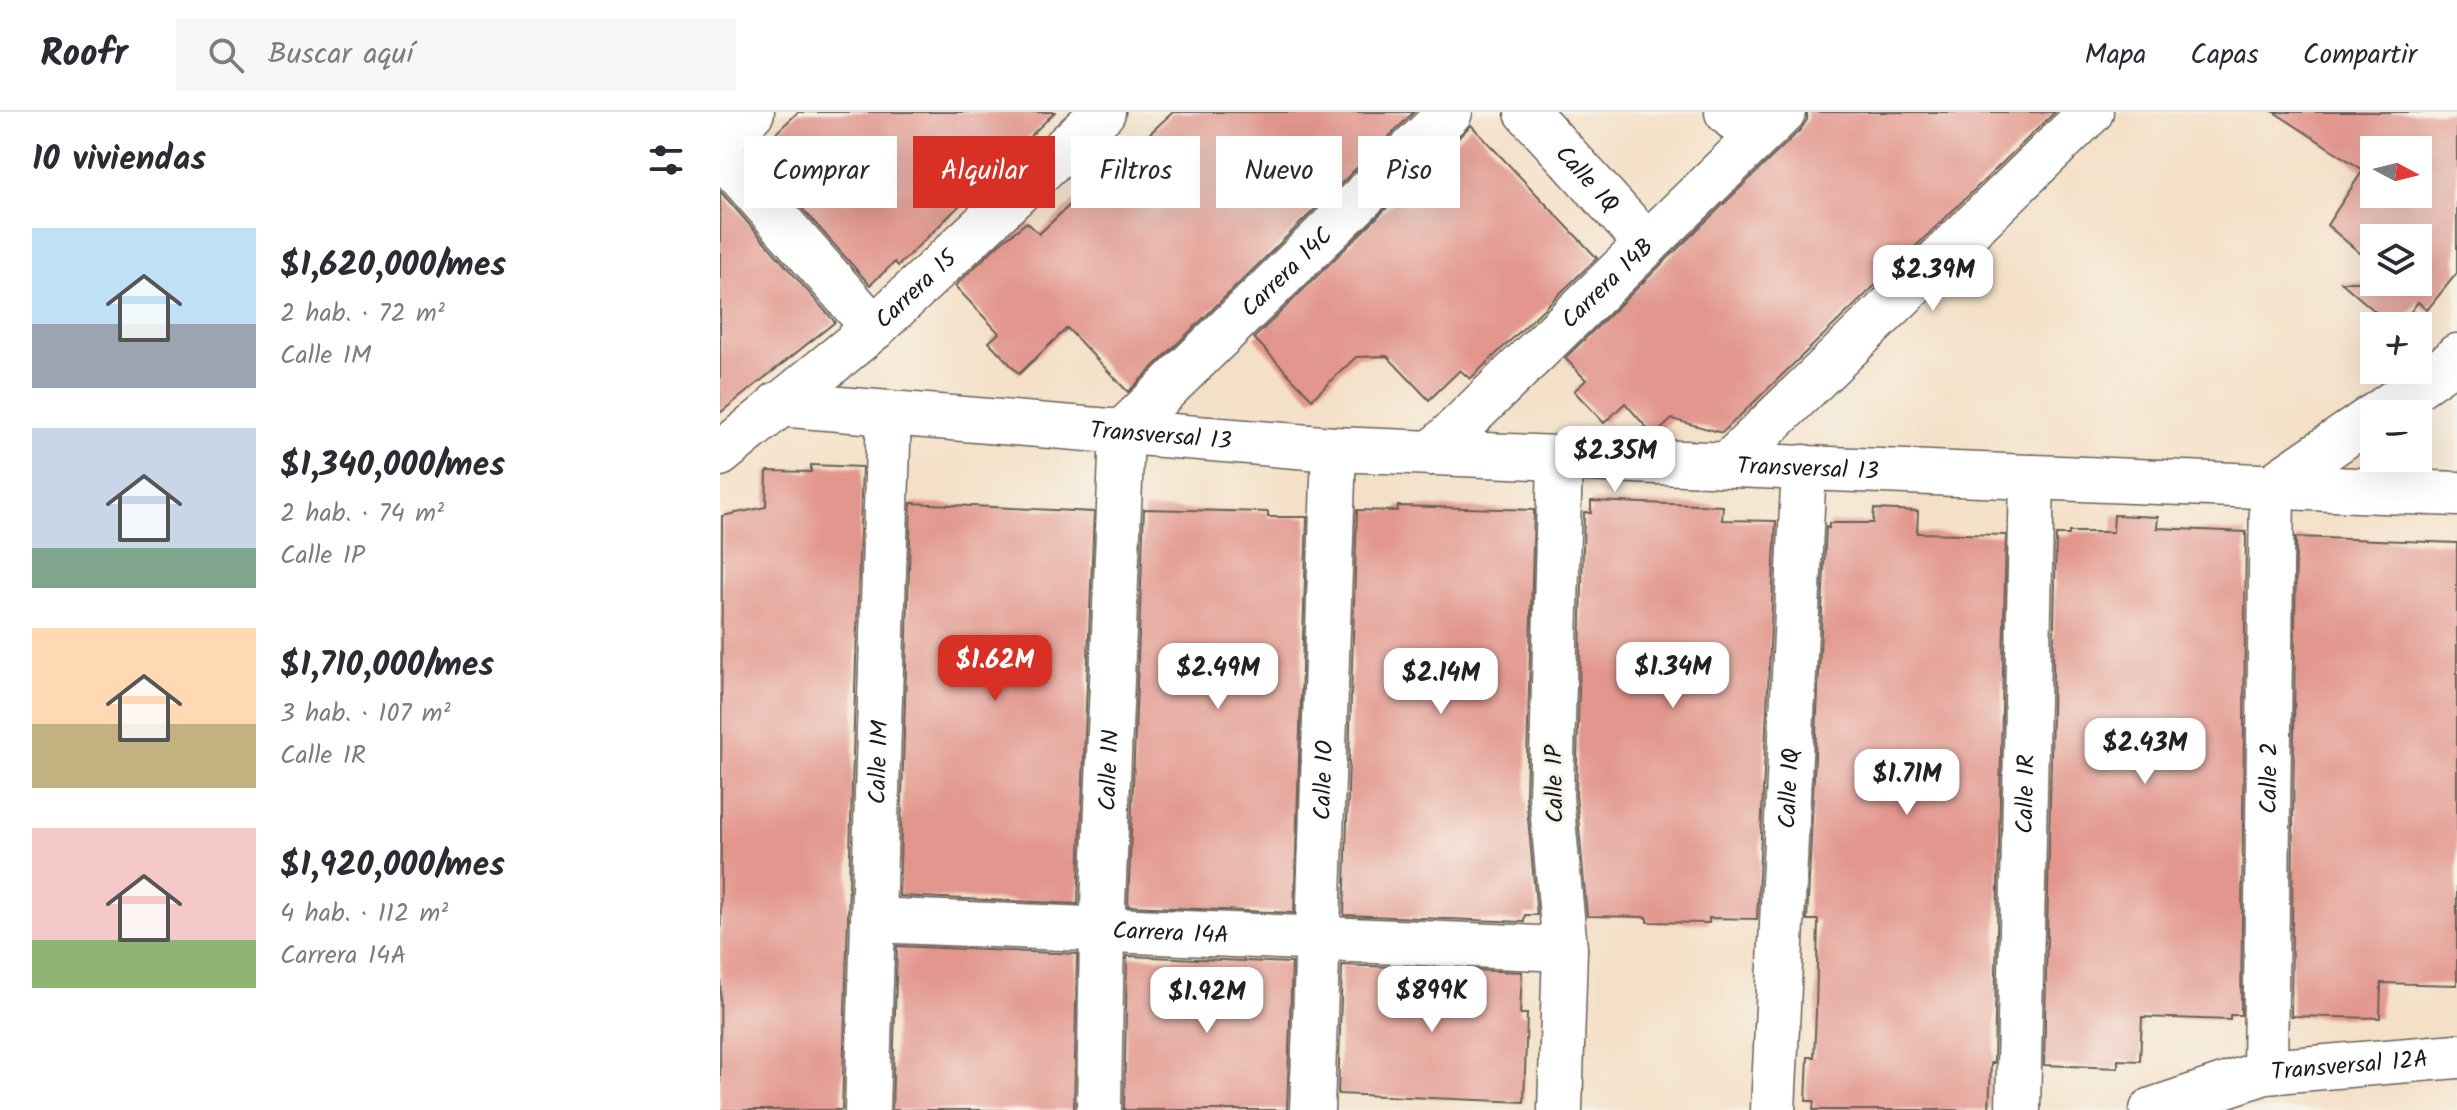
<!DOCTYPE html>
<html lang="es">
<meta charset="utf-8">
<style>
body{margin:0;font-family:Kalam,sans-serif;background:#f7f7f7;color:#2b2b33;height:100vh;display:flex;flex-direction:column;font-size:30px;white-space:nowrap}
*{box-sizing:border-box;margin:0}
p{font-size:26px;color:#7c7c81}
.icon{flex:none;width:44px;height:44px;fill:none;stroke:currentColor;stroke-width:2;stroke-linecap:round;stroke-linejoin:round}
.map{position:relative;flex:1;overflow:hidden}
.panel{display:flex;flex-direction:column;background:#fff;width:720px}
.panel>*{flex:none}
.top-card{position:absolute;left:24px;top:24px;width:760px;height:72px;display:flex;gap:16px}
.needle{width:52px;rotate:97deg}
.tools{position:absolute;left:1640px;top:24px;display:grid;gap:16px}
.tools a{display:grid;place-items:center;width:72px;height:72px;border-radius:0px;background:#fff;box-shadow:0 8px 32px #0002;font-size:40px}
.price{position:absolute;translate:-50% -68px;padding:0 18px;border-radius:16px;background:#fff;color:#222;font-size:26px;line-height:52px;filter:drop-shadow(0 2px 4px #0008)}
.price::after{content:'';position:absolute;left:50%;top:48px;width:24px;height:18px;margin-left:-12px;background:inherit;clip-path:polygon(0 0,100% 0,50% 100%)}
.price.current{background:#d93025;color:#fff}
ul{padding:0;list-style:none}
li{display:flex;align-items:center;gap:24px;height:200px;padding:0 32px}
li span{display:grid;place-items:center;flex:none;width:224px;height:160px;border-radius:0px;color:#555}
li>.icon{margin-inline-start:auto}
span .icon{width:96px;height:96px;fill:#fffc;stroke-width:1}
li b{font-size:34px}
h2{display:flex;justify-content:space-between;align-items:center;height:96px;padding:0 32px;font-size:34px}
.chip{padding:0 28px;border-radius:0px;background:#fff;box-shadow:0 8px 32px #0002;font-size:28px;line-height:72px}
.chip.current{background:#d93025;color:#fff}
header{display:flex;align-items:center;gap:48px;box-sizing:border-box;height:112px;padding:0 40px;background:#fff;border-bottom:2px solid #e1e1e2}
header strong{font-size:38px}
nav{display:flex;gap:44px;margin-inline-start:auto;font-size:28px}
.search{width:560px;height:72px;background:#f7f7f7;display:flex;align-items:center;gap:20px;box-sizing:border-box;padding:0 28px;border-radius:0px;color:#7c7c81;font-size:30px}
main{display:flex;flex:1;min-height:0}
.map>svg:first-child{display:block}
.building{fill:#e2968d;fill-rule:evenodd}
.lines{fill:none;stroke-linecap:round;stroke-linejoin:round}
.minor-casing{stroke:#686158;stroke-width:47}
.major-casing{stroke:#686158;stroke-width:47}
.minor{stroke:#fff;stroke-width:44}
.major{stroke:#fff;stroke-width:44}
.labels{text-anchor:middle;stroke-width:6;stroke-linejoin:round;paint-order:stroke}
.street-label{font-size:24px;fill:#1c1c1c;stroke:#f7f3e8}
</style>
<header>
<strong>Roofr</strong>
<div class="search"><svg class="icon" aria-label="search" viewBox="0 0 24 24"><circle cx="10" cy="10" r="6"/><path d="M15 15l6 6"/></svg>Buscar aquí</div>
<nav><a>Mapa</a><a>Capas</a><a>Compartir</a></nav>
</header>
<main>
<section class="panel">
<h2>10 viviendas<svg class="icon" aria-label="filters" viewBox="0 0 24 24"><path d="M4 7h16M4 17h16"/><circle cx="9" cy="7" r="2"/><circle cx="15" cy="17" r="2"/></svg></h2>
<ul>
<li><span style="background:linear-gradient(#bfe0f5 60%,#9aa5b1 0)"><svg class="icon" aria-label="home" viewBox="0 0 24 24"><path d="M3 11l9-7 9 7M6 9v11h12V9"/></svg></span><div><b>$1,620,000/mes</b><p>2 hab. · 72 m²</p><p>Calle 1M</p></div></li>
<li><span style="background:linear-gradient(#c9d6e8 75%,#7fa58c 0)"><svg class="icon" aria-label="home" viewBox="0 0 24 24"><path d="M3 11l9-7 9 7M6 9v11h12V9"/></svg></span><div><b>$1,340,000/mes</b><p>2 hab. · 74 m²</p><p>Calle 1P</p></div></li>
<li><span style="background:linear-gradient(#ffd9b3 60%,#c2b280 0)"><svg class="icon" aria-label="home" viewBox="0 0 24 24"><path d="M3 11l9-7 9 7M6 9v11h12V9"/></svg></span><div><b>$1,710,000/mes</b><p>3 hab. · 107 m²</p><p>Calle 1R</p></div></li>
<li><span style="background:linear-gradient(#f6c9c9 70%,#8fb573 0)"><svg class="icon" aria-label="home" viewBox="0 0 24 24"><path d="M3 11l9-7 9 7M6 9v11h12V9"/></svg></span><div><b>$1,920,000/mes</b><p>4 hab. · 112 m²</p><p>Carrera 14A</p></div></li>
</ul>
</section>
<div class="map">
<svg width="1737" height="998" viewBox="0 0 1737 998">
<rect width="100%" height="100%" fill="#f7f3e8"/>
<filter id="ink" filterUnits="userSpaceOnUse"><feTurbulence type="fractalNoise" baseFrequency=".0125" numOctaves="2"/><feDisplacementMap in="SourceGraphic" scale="16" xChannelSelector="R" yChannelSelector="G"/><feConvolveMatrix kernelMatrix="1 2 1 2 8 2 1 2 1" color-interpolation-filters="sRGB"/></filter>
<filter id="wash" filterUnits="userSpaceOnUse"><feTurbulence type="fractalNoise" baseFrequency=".006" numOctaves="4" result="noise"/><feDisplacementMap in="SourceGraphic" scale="32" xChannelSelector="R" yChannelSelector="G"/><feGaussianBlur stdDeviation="1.8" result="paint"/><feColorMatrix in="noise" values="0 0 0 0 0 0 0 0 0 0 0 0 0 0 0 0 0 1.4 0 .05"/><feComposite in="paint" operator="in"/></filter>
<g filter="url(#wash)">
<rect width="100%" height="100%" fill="#f4e0c7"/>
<g id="blocks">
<!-- building -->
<path class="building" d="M 78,0 L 335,0 L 178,154 L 175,150 L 150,173 L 34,42 Z
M 453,0 L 694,0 L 408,280 L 347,216 L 299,262 L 269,230 L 279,221 L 235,174 L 279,132 L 307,110 L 319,122 L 414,32 L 416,34 Z
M 1087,0 L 1335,0 L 1002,321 L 952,307 L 934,324 L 905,291 L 884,311 L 854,279 L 866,268 L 845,246 L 1080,18 L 1087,8 Z
M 1554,0 L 1737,0 L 1737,161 L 1707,198 L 1698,190 L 1680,214 L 1672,214 L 1621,170 L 1698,170 L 1698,126 L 1654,126 L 1654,153 L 1607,113 L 1643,58 ZM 1654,38 L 1698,38 L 1698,82 L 1654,82 Z
M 751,13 L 877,146 L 750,267 L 740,258 L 709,288 L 667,244 L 636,245 L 592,287 L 534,226 Z
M 0,79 L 115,210 L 0,301 Z
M 91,353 L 142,355 L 122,998 L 0,998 L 2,404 L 46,395 L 47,359 L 91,360 Z
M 871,389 L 1003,394 L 1002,408 L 1056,409 L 1037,807 L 989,806 L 989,811 L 927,810 L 927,805 L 867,804 L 856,683 L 864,400 L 871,401 Z
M 191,391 L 374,400 L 358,792 L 179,784 Z
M 678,394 L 814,398 L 806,684 L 817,803 L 805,803 L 804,810 L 624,803 L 637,398 L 677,399 Z
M 424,397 L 548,400 L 548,405 L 587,405 L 574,801 L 408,794 Z
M 1154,397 L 1198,399 L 1197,421 L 1286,423 L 1274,951 L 1271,951 L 1269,998 L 1093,998 L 1094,989 L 1086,989 L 1088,945 L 1094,945 L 1096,900 L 1098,808 L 1087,808 L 1106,415 L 1109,416 L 1109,411 L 1153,411 Z
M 1394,403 L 1438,405 L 1437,416 L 1526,420 L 1521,903 L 1510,903 L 1510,908 L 1422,905 L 1420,949 L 1398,948 L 1398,956 L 1324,953 L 1336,423 L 1349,423 L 1349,420 L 1393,420 Z
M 1576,425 L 1737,431 L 1737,873 L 1661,871 L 1660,906 L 1571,904 Z
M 177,834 L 357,842 L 354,998 L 172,998 Z
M 407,844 L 572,851 L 567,998 L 404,998 Z
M 622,853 L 802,860 L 800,902 L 807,902 L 804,990 L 618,982 Z"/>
</g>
</g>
<g filter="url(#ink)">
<use href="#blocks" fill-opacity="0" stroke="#686158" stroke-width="2"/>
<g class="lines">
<defs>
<g id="minor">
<path id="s1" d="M 807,0 L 927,132"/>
<path d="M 1007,0 L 1035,26"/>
<path d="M 0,29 L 32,0"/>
<path d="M 0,41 L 154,216"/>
<path id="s2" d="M 58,292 L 614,337 L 1737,382"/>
<path d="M 1657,302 L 1735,248 L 1737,244"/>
<path id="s3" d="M 712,341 L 1063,0"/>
<path d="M 1008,352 L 1371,0"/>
<path id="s4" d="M 153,808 L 845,837"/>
<path id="s5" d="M 1545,960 L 1552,374 L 1654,304"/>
<path id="s6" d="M 147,998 L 169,301"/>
<path id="s7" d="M 379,998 L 382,818 L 402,320 L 730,0"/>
<path id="s8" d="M 592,998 L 614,337"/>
<path d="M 840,998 L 845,837 L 831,684 L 840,346"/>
<path id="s9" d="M 1053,998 L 1084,355"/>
<path id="s10" d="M 1298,998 L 1312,365"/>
<path id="s11" d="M 1432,998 L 1545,960 L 1737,944"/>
</g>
<g id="major">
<path id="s12" d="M 0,342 L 154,216 L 383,0"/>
</g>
</defs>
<!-- minor casing -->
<use href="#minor" class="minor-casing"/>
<!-- major casing -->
<use href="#major" class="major-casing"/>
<!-- minor -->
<use href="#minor" class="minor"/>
<!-- major -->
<use href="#major" class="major"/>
</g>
</g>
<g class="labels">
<!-- street labels -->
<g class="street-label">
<text dy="8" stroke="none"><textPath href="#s1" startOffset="90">Calle 1Q</textPath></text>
<text dy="8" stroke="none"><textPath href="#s7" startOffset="908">Carrera 14C</textPath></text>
<text dy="8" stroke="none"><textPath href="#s3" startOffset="244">Carrera 14B</textPath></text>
<text dy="8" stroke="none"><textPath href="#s12" startOffset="256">Carrera 15</textPath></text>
<text dy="8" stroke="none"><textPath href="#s2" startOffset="384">Transversal 13</textPath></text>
<text dy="8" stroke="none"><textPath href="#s2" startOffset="1032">Transversal 13</textPath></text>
<text dy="8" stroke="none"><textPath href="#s6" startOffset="348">Calle 1M</textPath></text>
<text dy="8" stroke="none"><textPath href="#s7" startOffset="340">Calle 1N</textPath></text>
<text dy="8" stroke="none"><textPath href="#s8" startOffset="330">Calle 1O</textPath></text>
<text dy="8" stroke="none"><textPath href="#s5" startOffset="294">Calle 2</textPath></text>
<text transform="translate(834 672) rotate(-91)" y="8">Calle 1P</text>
<text dy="8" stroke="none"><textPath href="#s9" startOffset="322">Calle 1Q</textPath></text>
<text dy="8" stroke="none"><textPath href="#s10" startOffset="316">Calle 1R</textPath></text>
<text dy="8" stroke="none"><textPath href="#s4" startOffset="298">Carrera 14A</textPath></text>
<text dy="8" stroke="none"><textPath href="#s11" startOffset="204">Transversal 12A</textPath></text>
</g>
</g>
</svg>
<div class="tools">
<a><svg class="needle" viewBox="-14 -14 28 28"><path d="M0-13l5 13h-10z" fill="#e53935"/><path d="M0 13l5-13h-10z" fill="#7c7c81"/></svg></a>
<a><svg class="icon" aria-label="layers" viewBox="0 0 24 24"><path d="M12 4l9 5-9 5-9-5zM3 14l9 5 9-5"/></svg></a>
<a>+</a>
<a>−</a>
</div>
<b class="price" style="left:1213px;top:201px">$2.39M</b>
<b class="price" style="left:895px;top:382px">$2.35M</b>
<b class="price current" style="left:275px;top:591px">$1.62M</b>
<b class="price" style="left:953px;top:598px">$1.34M</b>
<b class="price" style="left:498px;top:599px">$2.49M</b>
<b class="price" style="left:721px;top:604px">$2.14M</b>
<b class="price" style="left:1425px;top:674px">$2.43M</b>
<b class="price" style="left:1187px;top:705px">$1.71M</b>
<b class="price" style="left:712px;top:922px">$899K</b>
<b class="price" style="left:487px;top:923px">$1.92M</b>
<div class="top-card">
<a class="chip">Comprar</a>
<a class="chip current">Alquilar</a>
<a class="chip">Filtros</a>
<a class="chip">Nuevo</a>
<a class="chip">Piso</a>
</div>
</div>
</main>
